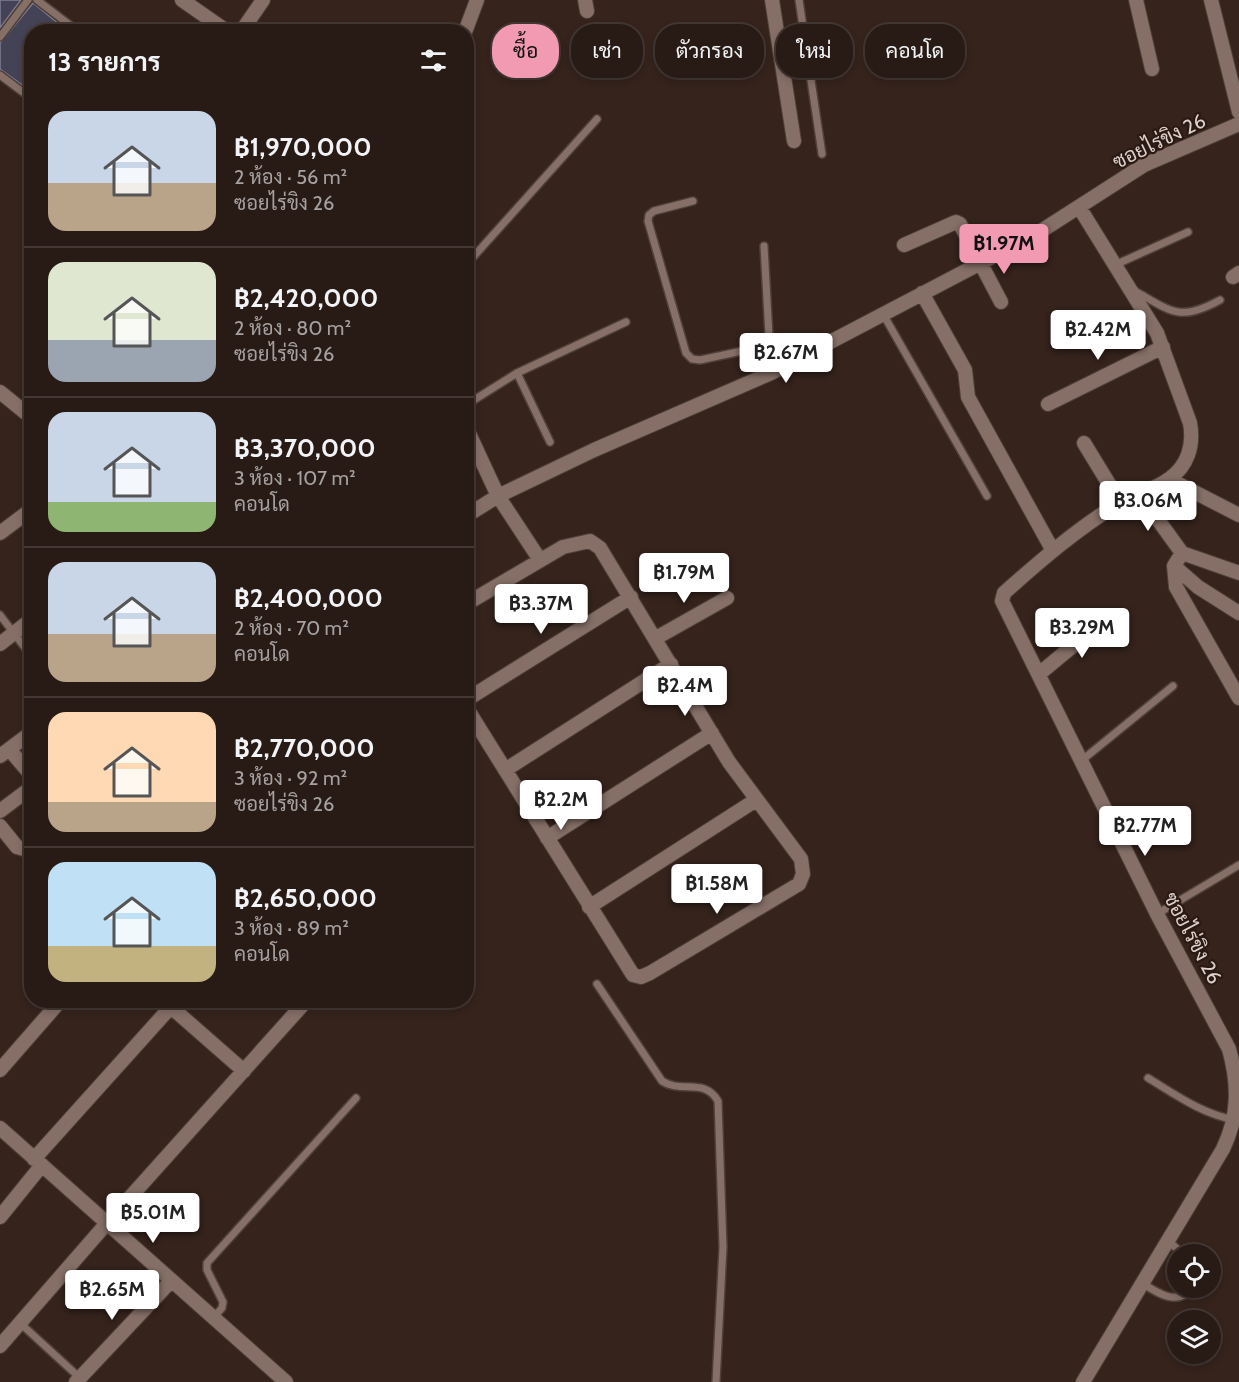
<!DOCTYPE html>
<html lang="th">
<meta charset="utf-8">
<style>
body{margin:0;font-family:Cabin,Sarabun,sans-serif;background:#30231e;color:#f1f3f6;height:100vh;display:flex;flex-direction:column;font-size:22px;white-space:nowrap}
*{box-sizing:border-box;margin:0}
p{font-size:20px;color:#a5a1a0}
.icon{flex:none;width:33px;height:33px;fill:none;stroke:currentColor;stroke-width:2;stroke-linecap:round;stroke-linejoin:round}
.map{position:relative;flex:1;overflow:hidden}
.sheet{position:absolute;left:24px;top:24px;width:450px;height:984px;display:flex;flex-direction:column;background:#281a15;border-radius:24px;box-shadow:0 3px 9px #0003,0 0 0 2px #443834}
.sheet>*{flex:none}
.top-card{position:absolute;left:492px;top:24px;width:570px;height:54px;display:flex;gap:12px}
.controls{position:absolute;left:1167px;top:1244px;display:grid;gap:12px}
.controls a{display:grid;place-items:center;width:54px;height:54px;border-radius:50%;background:#281a15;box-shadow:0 3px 9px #0003,0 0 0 2px #443834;font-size:30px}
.price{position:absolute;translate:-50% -51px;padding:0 14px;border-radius:6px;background:#fff;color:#222;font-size:20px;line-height:39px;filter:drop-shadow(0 2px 3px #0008)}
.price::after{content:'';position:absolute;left:50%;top:36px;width:18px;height:14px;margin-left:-9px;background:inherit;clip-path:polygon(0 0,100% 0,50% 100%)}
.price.active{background:#f19ab2;color:#111}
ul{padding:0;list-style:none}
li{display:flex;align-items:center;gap:18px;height:150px;padding:0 24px}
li+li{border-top:2px solid #443834}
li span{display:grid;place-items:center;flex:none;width:168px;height:120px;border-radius:18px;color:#555}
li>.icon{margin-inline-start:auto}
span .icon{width:72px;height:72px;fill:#fffc;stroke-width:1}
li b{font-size:26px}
h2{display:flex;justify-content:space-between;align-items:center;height:72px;padding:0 24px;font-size:26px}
.tag{padding:0 21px;border-radius:24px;background:#281a15;box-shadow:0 3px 9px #0003,0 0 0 2px #443834;font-size:21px;line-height:54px}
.tag.active{background:#f19ab2;color:#111}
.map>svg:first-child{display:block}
.building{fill:#444255;stroke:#807f94;stroke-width:1.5}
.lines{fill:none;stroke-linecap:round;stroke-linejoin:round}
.service-casing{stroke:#4e3f39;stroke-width:10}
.minor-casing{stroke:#4e3f39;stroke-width:16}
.service{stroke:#856f67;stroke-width:7}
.minor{stroke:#856f67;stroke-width:14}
.labels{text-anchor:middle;stroke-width:4.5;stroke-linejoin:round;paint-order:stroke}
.street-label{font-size:20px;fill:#ddd1cc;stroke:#2b1913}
</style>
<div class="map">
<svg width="1239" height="1382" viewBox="0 0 1239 1382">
<rect width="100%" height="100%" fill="#35231c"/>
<!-- building -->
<path class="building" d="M 0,0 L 21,0 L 0,28 Z
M 33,3 L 69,32 L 32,32 L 32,92 L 0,69 L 0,43 Z"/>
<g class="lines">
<defs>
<path id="service" d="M 37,0 L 79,32
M 799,0 L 822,154
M 0,37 L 28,0
M 0,75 L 32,99
M 693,201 L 654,211 L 649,215 L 648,221 L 686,353 L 692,359 L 700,360 L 770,345
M 764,246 L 771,372
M 1117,264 L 1188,232
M 466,265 L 597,119
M 1135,291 C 1172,312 1180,322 1220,300
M 883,314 L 987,496
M 517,373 L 550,442
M 466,405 L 517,373 L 626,322
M 0,615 L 32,657
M 1081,761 L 1173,686
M 1157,914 L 1239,865
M 597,984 L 662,1081 C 681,1094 704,1077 718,1101 L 723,1247 L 716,1382
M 1148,1078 C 1176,1095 1202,1114 1235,1120
M 1167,1240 L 1183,1254
M 1142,1283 C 1160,1295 1178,1306 1194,1287
M 213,1318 L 222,1308 L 223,1302 L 207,1270 L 207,1263 L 356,1098
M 20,1323 L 80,1378"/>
<path id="minor" d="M 182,0 L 228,32
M 585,0 L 587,11
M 772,0 L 794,141
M 1136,0 L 1152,69
M 1211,0 L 1239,112
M 241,32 L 263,0
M 465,32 L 477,0
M 1079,207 L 1157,333 L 1190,423 C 1194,445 1188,466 1169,479 C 1155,490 1135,493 1119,503 C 1077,529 1041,560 1004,593 L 1002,601 L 1157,914 L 1229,1049 C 1239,1085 1239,1115 1223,1149 L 1083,1382
M 904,245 L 956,222 L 960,224 L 1001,302
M 1233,277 L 1239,273
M 922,293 L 965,370 L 968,397 L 1052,549
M 0,392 L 32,418
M 1048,404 L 1163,347
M 466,427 L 498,496 L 540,560
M 1084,443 L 1120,502
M 1169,479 L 1239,515
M 1138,492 L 1182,553 L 1239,573
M 466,516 L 498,496 L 594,450 L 771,373 L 1038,233 L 1144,165 L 1239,124
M 0,533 L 32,509
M 1182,553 L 1174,566 L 1176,587 L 1239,698
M 1174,566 L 1198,587 L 1239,613
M 466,604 L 563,547 L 590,541 L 600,548 L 729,762 L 801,859 L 803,874 L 799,884 L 650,973 L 641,977 L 633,975 L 466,707
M 656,638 L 727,598
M 0,644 L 32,619
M 1039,674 L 1104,620
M 466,700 L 631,597
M 9,749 L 32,776
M 0,756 L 32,732
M 505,770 L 671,664
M 0,811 L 32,787
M 0,826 L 17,847 L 24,849 L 32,844
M 547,838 L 712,733
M 589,907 L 756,800
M 163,1000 L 244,1071
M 0,1070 L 61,1000
M 0,1128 L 286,1382
M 34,1159 L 177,1000
M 0,1217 L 42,1165
M 0,1346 L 107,1223 L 307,1000
M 76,1382 L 171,1281"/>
</defs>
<!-- service casing -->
<use href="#service" class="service-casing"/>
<!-- minor casing -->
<use href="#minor" class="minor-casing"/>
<!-- service -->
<use href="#service" class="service"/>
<!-- minor -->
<use href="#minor" class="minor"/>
</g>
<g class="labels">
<!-- street labels -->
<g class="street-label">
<text transform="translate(1159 141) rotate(-26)" y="7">ซอยไร่ขิง 26</text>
<text transform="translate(1193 938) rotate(62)" y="7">ซอยไร่ขิง 26</text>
</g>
</g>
</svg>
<div class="controls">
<a><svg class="icon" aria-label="locate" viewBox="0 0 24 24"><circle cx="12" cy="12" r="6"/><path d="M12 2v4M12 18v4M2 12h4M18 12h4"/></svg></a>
<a><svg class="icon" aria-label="layers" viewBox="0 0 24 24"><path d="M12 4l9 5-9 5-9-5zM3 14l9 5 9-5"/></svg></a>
</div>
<b class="price active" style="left:1004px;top:275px">฿1.97M</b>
<b class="price" style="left:1098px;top:361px">฿2.42M</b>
<b class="price" style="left:786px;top:384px">฿2.67M</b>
<b class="price" style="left:1148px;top:532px">฿3.06M</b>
<b class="price" style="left:684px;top:604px">฿1.79M</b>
<b class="price" style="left:541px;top:635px">฿3.37M</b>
<b class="price" style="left:1082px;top:659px">฿3.29M</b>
<b class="price" style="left:685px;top:717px">฿2.4M</b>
<b class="price" style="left:561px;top:831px">฿2.2M</b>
<b class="price" style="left:1145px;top:857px">฿2.77M</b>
<b class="price" style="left:717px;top:915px">฿1.58M</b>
<b class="price" style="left:153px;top:1244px">฿5.01M</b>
<b class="price" style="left:112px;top:1321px">฿2.65M</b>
<div class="top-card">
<a class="tag active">ซื้อ</a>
<a class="tag">เช่า</a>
<a class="tag">ตัวกรอง</a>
<a class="tag">ใหม่</a>
<a class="tag">คอนโด</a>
</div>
<section class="sheet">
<h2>13 รายการ<svg class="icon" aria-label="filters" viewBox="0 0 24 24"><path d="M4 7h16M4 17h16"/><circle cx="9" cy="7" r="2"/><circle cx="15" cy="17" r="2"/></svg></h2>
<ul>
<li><span style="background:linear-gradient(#c9d6e8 60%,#b9a48a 0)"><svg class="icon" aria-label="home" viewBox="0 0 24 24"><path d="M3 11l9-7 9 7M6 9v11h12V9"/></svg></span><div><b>฿1,970,000</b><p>2 ห้อง · 56 m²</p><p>ซอยไร่ขิง 26</p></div></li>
<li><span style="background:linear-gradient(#dfe7d0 65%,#9aa5b1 0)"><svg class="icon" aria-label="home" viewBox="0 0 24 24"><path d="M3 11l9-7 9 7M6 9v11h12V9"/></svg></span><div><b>฿2,420,000</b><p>2 ห้อง · 80 m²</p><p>ซอยไร่ขิง 26</p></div></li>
<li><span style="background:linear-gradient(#c9d6e8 75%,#8fb573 0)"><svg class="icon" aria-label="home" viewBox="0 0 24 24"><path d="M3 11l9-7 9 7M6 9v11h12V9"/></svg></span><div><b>฿3,370,000</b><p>3 ห้อง · 107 m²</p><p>คอนโด</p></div></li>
<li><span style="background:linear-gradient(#c9d6e8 60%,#b9a48a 0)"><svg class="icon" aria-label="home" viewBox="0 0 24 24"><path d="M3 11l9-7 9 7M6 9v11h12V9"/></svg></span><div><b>฿2,400,000</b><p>2 ห้อง · 70 m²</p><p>คอนโด</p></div></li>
<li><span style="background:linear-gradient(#ffd9b3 75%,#b9a48a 0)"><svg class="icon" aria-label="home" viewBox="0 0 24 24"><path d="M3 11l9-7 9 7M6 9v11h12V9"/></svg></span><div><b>฿2,770,000</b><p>3 ห้อง · 92 m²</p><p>ซอยไร่ขิง 26</p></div></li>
<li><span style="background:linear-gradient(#bfe0f5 70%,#c2b280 0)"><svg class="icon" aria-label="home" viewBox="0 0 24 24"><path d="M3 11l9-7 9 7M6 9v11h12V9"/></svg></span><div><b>฿2,650,000</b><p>3 ห้อง · 89 m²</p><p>คอนโด</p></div></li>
</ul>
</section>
</div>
